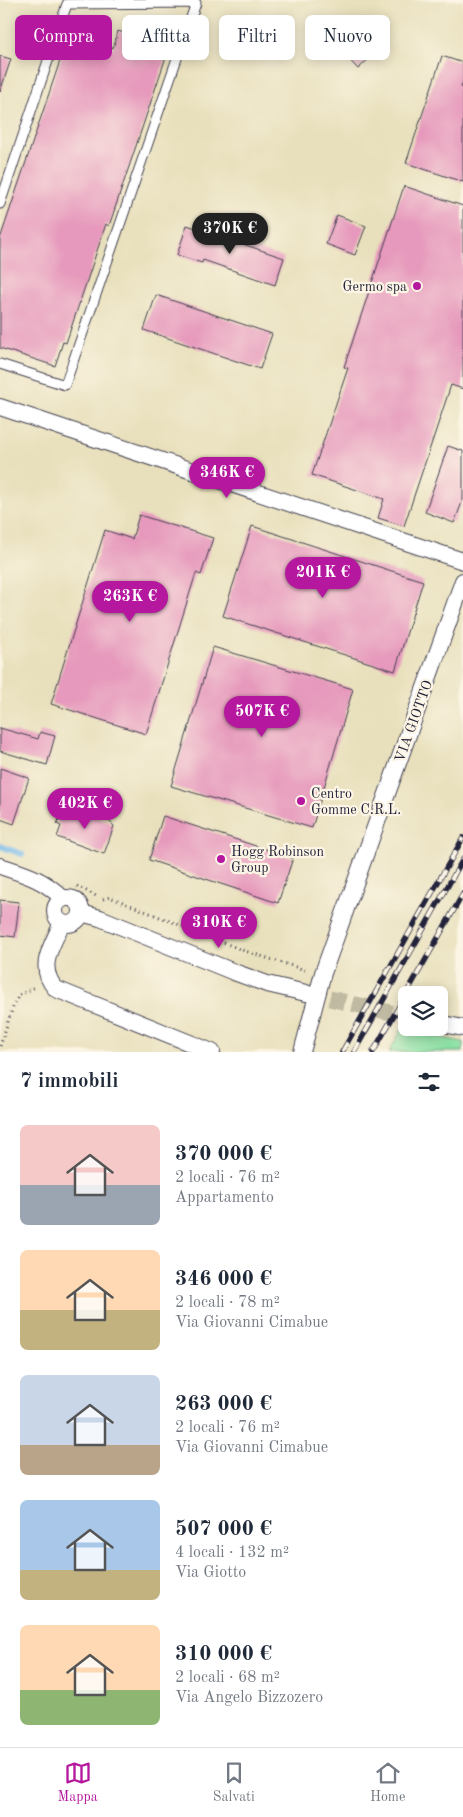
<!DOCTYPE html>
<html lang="it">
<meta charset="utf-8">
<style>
body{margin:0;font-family:"Old Standard TT",serif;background:#f6f6f7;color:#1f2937;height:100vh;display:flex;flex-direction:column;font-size:19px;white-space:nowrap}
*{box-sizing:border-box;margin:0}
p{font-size:16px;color:#747a83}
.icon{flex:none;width:28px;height:28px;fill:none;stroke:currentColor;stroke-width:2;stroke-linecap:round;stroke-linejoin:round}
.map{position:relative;height:1052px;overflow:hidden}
.side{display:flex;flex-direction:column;background:#fff;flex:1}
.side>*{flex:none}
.top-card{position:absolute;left:15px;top:15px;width:434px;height:45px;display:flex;gap:10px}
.tools{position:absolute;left:398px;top:986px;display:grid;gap:10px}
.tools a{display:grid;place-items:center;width:50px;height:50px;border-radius:8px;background:#fff;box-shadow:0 2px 12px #0003;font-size:25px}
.price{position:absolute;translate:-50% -42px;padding:0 11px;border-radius:18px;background:#b5179e;color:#fff;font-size:16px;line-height:32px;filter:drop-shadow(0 1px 2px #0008)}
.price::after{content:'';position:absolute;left:50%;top:30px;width:15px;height:11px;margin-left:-8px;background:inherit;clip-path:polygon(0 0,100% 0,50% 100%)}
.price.selected{background:#222;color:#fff}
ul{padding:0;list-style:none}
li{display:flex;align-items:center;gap:15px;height:125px;padding:0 20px}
li span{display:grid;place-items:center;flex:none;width:140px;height:100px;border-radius:8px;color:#555}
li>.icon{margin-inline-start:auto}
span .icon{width:60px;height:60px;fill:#fffc;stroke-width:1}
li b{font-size:21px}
h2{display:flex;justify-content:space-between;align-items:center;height:60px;padding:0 20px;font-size:21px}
.tag{padding:0 18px;border-radius:8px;background:#fff;box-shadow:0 2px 12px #0003;font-size:18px;line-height:45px}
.tag.selected{background:#b5179e;color:#fff}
.tab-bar{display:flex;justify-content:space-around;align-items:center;height:70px;border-top:1px solid #e0e1e3;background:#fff;font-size:14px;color:#747a83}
.tab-bar a{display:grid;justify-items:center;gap:2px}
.tab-bar .selected{color:#b5179e}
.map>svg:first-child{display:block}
.green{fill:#8be1a4;stroke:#568270}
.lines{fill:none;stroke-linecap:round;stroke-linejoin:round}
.stream{stroke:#73b9ea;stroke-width:6}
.building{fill:#e699bc}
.street-tunnel{stroke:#c0baa2;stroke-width:16;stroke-dasharray:16 8;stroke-linecap:butt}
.lane-casing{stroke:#403e4e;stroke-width:11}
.street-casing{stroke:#403e4e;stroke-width:18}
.path{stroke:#403e4e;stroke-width:3;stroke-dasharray:1 4;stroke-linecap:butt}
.lane{stroke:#fff;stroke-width:9}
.street{stroke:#fff;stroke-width:16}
.rail-casing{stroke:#22223b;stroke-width:5.5}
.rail{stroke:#fcf5e5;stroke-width:4;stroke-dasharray:11;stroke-linecap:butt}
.poi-dot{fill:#b5179e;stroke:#fcf5e5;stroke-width:2}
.labels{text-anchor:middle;stroke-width:4.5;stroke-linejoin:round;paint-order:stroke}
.poi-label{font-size:14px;fill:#22223b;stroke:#fcf5e5;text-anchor:start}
.street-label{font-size:14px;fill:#22223b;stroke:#fcf5e5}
</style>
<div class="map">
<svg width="463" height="1052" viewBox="0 0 463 1052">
<rect width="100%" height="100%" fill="#fcf5e5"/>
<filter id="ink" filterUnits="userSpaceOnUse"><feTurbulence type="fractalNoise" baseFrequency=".02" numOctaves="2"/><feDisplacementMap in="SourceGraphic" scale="10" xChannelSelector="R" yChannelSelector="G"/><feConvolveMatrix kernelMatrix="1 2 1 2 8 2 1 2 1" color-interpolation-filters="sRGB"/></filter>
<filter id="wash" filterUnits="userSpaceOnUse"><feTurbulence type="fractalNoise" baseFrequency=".0096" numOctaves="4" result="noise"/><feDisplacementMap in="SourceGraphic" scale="20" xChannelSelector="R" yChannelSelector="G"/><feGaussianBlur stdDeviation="1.12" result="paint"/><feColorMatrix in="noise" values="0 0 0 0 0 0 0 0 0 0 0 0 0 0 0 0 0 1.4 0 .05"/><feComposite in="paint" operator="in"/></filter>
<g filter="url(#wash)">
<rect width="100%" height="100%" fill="#e8e0bc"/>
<!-- green -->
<path class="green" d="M 401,1030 L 463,1042 L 463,1052 L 389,1052 Z"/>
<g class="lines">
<!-- stream -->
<path class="stream" d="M 0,846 L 22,854"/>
</g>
<g id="blocks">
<!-- building -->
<path class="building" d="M 344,25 L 372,56 L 358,69 L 330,39 Z
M 118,31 L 169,48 L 109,226 L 106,224 L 66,343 L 63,342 L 55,366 L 0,348 L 0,239 L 69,34 L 113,48 Z
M 0,56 L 11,59 L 0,92 Z
M 442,56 L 463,63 L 463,82 L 461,87 L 463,88 L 463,182 L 406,163 Z
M 404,186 L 463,206 L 463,389 L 451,385 L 404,526 L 378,518 L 384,499 L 312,475 L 348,368 L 344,367 Z
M 337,215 L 366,226 L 355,255 L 326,244 Z
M 187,225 L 284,258 L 275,285 L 203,260 L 202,263 L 177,255 Z
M 156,295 L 272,334 L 260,369 L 144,330 Z
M 448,446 L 463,451 L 463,500 L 454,523 L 425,512 Z
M 139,515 L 213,538 L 201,575 L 196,573 L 146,734 L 51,704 L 105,530 L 132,539 Z
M 252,526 L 423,581 L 395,671 L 223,616 Z
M 213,647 L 353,689 L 312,828 L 171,786 Z
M 0,728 L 38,739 L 40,732 L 55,736 L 47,765 L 0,751 Z
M 0,768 L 29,778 L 14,824 L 0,819 Z
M 70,809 L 109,821 L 114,826 L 104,854 L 57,837 L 61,826 L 57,824 L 63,810 L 69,811 Z
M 163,816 L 293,858 L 278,903 L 149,860 Z
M 0,900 L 19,902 L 15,937 L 0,935 Z"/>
</g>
</g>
<g filter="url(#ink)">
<use href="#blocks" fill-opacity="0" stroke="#403e4e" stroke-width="1"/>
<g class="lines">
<!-- street-tunnel -->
<path class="street-tunnel" d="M 306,993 L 406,1016"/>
<defs>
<path id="lane" d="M 0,204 L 67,4 L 196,3 L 65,385 L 0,364"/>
<path id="street" d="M 0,407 L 463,561
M 0,866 C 24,874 44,879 62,898
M55 911a13 13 0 1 1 26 0a13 13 0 1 1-26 0Z
M 81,913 L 100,918 L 234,972 L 267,984 L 306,993
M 62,923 C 52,946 36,967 56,989 L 212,1052
M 439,1023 L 463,1028
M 302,1052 L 323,973 L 463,581"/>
</defs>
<!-- lane casing -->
<use href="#lane" class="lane-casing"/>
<!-- street casing -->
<use href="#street" class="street-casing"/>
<!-- path -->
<path class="path" d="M 77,886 L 98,897
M 103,899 L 110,897 L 242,950 L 305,970
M 0,1046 L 13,1007 L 19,995 L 35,987"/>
<!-- lane -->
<use href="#lane" class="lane"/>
<!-- street -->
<use href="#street" class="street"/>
<defs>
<path id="rail" d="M 342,1052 L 463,838
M 354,1052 L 463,859
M 373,1052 L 463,894"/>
</defs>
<!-- rail casing -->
<use href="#rail" class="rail-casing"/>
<!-- rail -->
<use href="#rail" class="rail"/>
</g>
</g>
<!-- markers -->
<g class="poi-dot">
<circle cx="417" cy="286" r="5"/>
<circle cx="301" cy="801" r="5"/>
<circle cx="221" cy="859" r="5"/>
</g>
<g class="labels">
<!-- poi labels -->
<g class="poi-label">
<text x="407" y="291" text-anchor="end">Germo spa</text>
<text x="311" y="798">Centro<tspan x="311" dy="16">Gomme C.R.L.</tspan></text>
<text x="231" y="856">Hogg Robinson<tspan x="231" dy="16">Group</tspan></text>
</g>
<!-- street labels -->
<g class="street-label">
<text transform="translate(413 721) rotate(-70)" y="5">VIA GIOTTO</text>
</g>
</g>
</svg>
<div class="tools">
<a><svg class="icon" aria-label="layers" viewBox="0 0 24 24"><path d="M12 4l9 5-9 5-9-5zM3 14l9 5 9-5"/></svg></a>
</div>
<b class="price selected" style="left:230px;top:255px">370K €</b>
<b class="price" style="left:227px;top:499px">346K €</b>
<b class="price" style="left:323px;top:599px">201K €</b>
<b class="price" style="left:130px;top:623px">263K €</b>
<b class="price" style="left:262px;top:738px">507K €</b>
<b class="price" style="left:85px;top:830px">402K €</b>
<b class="price" style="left:219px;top:949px">310K €</b>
<div class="top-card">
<a class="tag selected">Compra</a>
<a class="tag">Affitta</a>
<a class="tag">Filtri</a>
<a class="tag">Nuovo</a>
</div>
</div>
<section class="side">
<h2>7 immobili<svg class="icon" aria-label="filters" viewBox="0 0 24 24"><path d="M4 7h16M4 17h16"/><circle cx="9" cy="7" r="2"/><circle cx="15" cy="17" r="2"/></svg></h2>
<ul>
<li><span style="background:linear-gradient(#f6c9c9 60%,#9aa5b1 0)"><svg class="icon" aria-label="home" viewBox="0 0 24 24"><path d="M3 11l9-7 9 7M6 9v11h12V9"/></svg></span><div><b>370 000 €</b><p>2 locali · 76 m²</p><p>Appartamento</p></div></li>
<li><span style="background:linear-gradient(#ffd9b3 60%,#c2b280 0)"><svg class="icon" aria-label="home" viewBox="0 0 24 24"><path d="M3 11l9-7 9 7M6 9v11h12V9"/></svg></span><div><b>346 000 €</b><p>2 locali · 78 m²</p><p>Via Giovanni Cimabue</p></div></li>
<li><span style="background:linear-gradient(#c9d6e8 70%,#b9a48a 0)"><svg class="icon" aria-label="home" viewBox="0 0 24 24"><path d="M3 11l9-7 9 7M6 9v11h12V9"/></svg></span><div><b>263 000 €</b><p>2 locali · 76 m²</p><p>Via Giovanni Cimabue</p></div></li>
<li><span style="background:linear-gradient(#a9c7e8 70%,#c2b280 0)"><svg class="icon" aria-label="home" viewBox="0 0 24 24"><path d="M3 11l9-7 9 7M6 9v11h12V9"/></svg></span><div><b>507 000 €</b><p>4 locali · 132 m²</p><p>Via Giotto</p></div></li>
<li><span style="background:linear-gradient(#ffd9b3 65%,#8fb573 0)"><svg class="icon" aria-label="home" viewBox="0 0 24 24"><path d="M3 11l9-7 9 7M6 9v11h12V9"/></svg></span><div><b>310 000 €</b><p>2 locali · 68 m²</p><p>Via Angelo Bizzozero</p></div></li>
</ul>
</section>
<nav class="tab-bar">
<a class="selected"><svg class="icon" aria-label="map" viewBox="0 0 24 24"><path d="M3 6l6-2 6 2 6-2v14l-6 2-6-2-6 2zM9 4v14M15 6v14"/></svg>Mappa</a>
<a><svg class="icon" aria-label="saved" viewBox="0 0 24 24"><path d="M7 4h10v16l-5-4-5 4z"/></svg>Salvati</a>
<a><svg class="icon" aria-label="home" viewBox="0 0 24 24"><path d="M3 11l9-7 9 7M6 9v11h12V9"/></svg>Home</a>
</nav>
